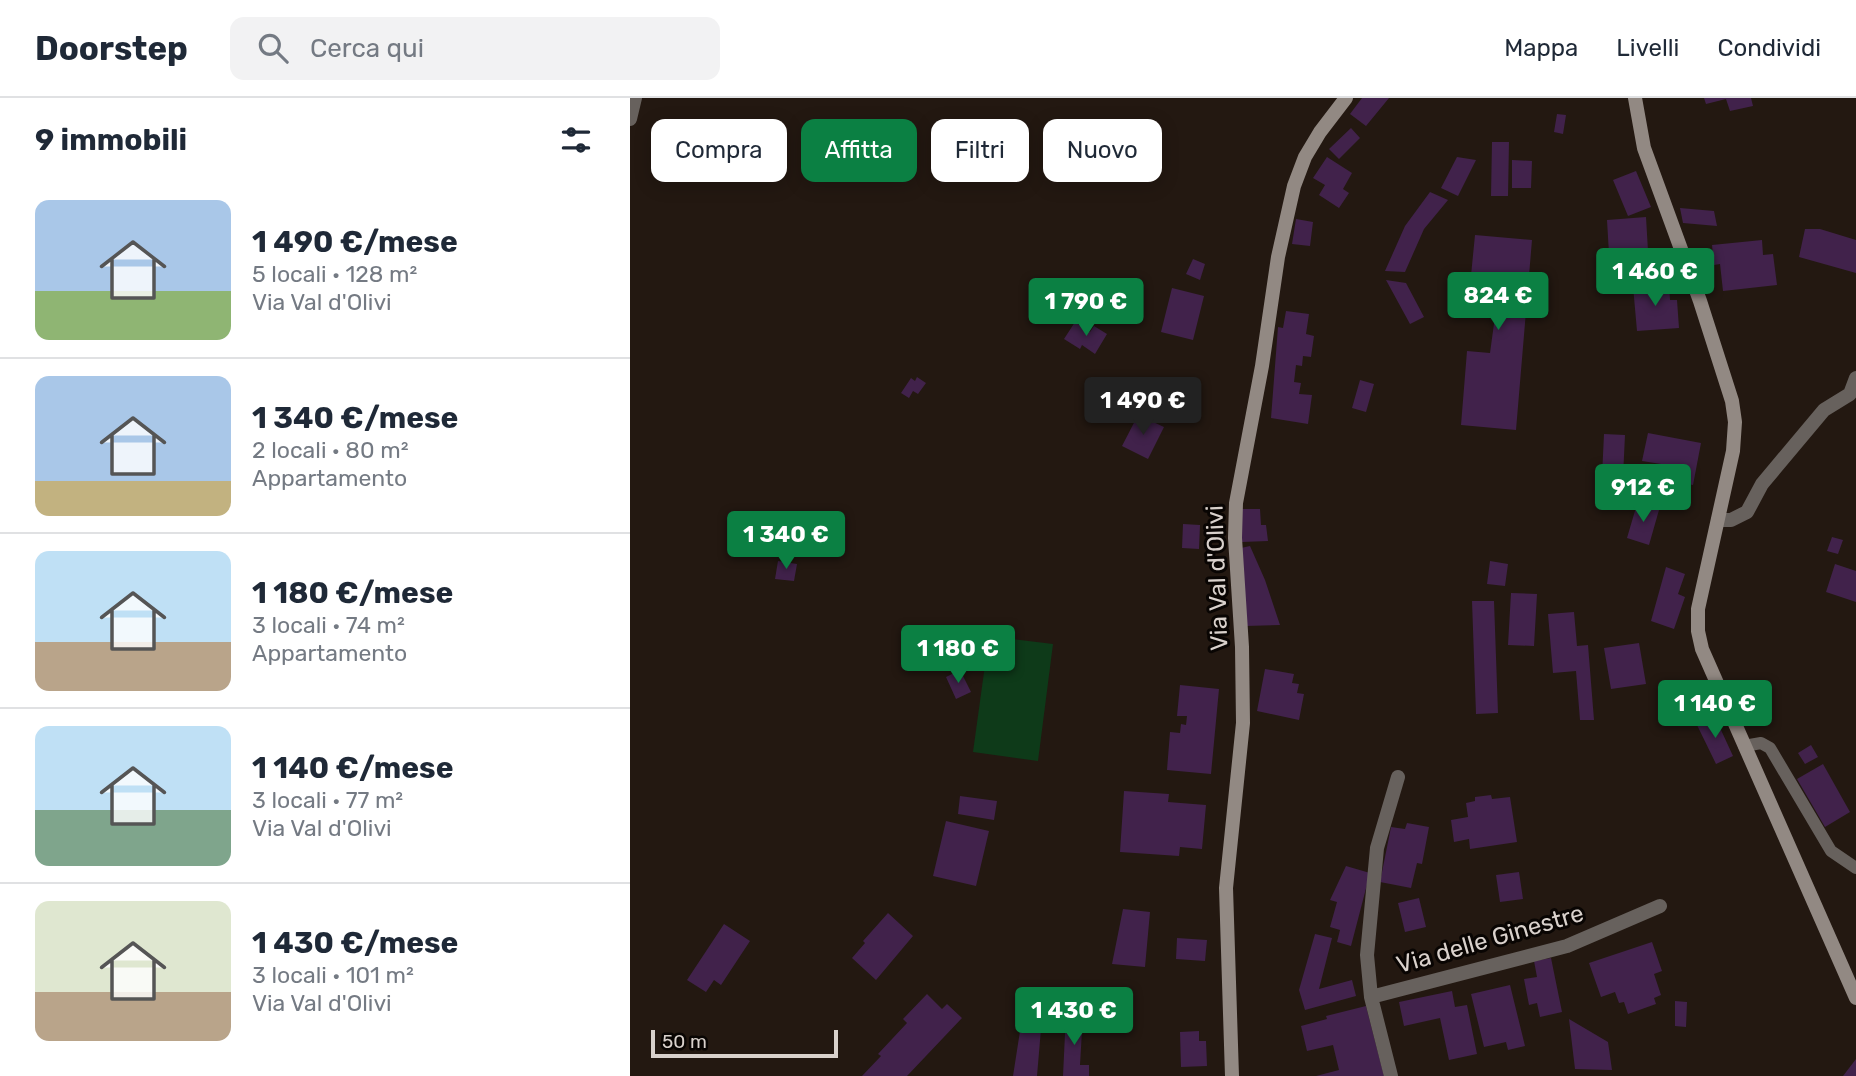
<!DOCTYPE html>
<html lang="it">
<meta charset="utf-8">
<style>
body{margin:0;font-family:Rubik,sans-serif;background:#f2f2f3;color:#1f2937;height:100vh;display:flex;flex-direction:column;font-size:26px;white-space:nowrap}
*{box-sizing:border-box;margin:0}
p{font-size:23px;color:#747a83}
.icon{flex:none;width:38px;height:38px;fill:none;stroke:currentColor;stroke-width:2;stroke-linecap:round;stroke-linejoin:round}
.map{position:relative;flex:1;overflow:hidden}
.side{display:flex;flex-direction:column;background:#fff;width:630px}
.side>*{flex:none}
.guide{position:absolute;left:21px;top:21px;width:665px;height:63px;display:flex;gap:14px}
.scale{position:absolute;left:21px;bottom:18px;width:187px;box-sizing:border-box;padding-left:7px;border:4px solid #d9d1cc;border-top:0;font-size:19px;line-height:24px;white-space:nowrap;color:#d9d1cc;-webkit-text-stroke:5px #090503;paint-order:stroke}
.price{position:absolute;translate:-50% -60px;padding:0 16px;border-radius:7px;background:#0b8043;color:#fff;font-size:23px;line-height:46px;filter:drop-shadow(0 2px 4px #0008)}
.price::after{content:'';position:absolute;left:50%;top:42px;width:21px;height:16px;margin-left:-10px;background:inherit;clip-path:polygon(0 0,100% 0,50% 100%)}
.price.current{background:#222;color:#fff}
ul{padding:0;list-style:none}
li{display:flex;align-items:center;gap:21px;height:175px;padding:0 35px}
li+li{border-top:2px solid #e0e1e3}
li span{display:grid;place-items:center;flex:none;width:196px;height:140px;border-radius:14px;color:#555}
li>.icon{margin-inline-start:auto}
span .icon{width:84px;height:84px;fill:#fffc;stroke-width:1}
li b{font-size:30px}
h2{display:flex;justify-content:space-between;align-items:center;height:84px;padding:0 35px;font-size:30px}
.tag{padding:0 24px;border-radius:14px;background:#fff;box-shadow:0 4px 18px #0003;font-size:24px;line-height:63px}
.tag.current{background:#0b8043;color:#fff}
header{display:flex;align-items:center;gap:42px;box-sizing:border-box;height:98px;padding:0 35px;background:#fff;border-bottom:2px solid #e0e1e3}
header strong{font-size:33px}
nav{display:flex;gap:38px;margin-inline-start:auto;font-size:24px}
.search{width:490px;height:63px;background:#f2f2f3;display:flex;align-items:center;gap:18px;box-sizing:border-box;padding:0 24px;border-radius:14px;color:#747a83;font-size:26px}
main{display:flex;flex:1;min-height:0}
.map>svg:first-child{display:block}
.green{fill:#0e3a19}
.building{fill:#41224b}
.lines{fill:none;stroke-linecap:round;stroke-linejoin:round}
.lane{stroke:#67615d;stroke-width:12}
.street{stroke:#67615d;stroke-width:14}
.secondary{stroke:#928983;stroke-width:14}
.labels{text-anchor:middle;stroke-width:6;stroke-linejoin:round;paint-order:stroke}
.street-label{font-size:24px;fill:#d9d1cc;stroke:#090503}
</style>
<header>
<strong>Doorstep</strong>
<div class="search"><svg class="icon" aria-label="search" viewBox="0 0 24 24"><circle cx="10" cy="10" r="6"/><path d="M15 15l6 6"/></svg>Cerca qui</div>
<nav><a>Mappa</a><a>Livelli</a><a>Condividi</a></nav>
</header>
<main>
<section class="side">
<h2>9 immobili<svg class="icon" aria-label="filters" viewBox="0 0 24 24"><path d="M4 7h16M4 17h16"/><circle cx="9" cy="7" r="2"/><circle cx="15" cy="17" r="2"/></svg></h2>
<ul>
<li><span style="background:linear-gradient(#a9c7e8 65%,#8fb573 0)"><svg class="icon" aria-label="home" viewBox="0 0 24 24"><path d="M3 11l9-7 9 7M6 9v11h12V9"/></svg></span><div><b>1 490 €/mese</b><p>5 locali · 128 m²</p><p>Via Val d'Olivi</p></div></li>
<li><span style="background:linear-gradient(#a9c7e8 75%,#c2b280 0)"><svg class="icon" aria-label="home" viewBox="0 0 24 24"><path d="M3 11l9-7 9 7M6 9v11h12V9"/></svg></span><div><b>1 340 €/mese</b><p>2 locali · 80 m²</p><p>Appartamento</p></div></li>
<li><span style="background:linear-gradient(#bfe0f5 65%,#b9a48a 0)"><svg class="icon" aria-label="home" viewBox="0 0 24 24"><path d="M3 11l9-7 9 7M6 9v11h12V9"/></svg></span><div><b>1 180 €/mese</b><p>3 locali · 74 m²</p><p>Appartamento</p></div></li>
<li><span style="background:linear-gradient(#bfe0f5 60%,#7fa58c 0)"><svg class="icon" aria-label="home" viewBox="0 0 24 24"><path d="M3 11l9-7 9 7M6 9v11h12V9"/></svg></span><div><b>1 140 €/mese</b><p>3 locali · 77 m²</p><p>Via Val d'Olivi</p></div></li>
<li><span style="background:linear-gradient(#dfe7d0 65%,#b9a48a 0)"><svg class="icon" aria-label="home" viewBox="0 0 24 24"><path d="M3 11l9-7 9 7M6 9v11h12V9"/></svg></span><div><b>1 430 €/mese</b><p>3 locali · 101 m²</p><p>Via Val d'Olivi</p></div></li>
</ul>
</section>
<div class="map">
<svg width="1226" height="978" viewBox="0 0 1226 978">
<rect width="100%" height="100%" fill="#231811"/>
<!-- green -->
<path class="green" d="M 359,538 L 423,546 L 408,663 L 343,654 Z"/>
<!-- building -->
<path class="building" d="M 732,0 L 759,0 L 736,28 L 720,16 Z
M 1074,0 L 1121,0 L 1123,8 L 1100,13 L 1096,1 L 1076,6 Z
M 927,16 L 936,17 L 933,36 L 924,34 Z
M 721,30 L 730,40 L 709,61 L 699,51 Z
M 862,44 L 879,44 L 878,98 L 861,98 Z
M 697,59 L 722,75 L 713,91 L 719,95 L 709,110 L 689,97 L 695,87 L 683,80 Z
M 827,59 L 846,62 L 828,98 L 811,90 Z
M 882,62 L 902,63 L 901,90 L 882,90 Z
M 1006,73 L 1021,109 L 998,118 L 983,82 Z
M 800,94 L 818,102 L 794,131 L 775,174 L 755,173 L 775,128 Z
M 1050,110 L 1084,113 L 1087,128 L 1053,125 Z
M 1016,119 L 1018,153 L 979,156 L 977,122 Z
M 666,121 L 683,124 L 680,148 L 662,146 Z
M 1175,131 L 1190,131 L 1226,142 L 1226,175 L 1169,159 Z
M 845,137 L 902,142 L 886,332 L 831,327 L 837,253 L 860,255 L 866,211 L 838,208 Z
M 1132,142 L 1133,157 L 1143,156 L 1147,187 L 1093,193 L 1090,166 L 1084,167 L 1082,147 Z
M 563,161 L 575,166 L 570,182 L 556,176 Z
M 756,182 L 776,185 L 794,219 L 780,226 Z
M 1039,185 L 1040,202 L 1047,202 L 1049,230 L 1007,233 L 1003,188 Z
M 542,190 L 574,198 L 563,242 L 531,234 Z
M 656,213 L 679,216 L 676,236 L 684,238 L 681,259 L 673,258 L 672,268 L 666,267 L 664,284 L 671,285 L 669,296 L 682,297 L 678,326 L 641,320 L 648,229 L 653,230 Z
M 445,224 L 460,234 L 464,228 L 477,236 L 465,256 L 452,247 L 450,251 L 434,241 Z
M 287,279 L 296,285 L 288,296 L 283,293 L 279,300 L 271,295 L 281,280 L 285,283 Z
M 730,282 L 744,286 L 736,314 L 722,310 Z
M 508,317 L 534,329 L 518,361 L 492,348 Z
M 1018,335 L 1071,345 L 1063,387 L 1029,381 L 1031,366 L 1012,363 Z
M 974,336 L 995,337 L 993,379 L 972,378 Z
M 1007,406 L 1029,412 L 1019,447 L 997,440 Z
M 611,411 L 630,411 L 631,427 L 636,427 L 638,443 L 612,444 Z
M 553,426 L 570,427 L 569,451 L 552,450 Z
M 1202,439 L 1213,442 L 1208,456 L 1197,453 Z
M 620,448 L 635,482 L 650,527 L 615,528 L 611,450 Z
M 148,463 L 167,466 L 164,483 L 145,481 Z
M 860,463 L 878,466 L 875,488 L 857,486 Z
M 1205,466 L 1226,473 L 1226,504 L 1196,494 Z
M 1036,469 L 1055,476 L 1048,496 L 1055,499 L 1044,531 L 1021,523 Z
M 881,495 L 907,496 L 904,548 L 878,547 Z
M 842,503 L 864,503 L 868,615 L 846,616 Z
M 944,514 L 947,548 L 958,547 L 964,622 L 950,622 L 946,573 L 923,575 L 918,516 Z
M 1009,545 L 1016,586 L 981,591 L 974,550 Z
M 635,571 L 664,576 L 662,585 L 669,586 L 667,595 L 674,596 L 669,622 L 627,613 Z
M 330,572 L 341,594 L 326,601 L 316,579 Z
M 550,587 L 589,591 L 581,676 L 537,672 L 540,634 L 550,635 L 551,626 L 556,627 L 557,618 L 547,618 Z
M 1085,619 L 1103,658 L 1086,666 L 1067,627 Z
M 1181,647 L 1188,659 L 1175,666 L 1168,655 Z
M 1193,666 L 1220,714 L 1195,729 L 1167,681 Z
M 494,693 L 539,696 L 538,704 L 576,707 L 572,751 L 550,749 L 549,758 L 490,754 Z
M 861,697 L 862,701 L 880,699 L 887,744 L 840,751 L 839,741 L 824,744 L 821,722 L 838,719 L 836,705 L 845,703 L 845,699 Z
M 330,698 L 367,703 L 364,722 L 328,716 Z
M 316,723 L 359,733 L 346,788 L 303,778 Z
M 777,725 L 799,729 L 792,766 L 787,765 L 781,790 L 750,784 L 761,729 L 775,731 Z
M 716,768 L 740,775 L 721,848 L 707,844 L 710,832 L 700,829 L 707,804 L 700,802 Z
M 889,774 L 893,801 L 870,804 L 866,777 Z
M 789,800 L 796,829 L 775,834 L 768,805 Z
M 493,811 L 520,814 L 515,869 L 482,866 Z
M 258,815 L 283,838 L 246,882 L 222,860 L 235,845 L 233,843 Z
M 94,826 L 120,843 L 91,887 L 84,882 L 76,894 L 57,882 Z
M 685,836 L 702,840 L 689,891 L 722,882 L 726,898 L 675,912 L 669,892 Z
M 547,840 L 577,842 L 575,863 L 546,861 Z
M 1022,844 L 1032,873 L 1024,876 L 1031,897 L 1024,900 L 1026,906 L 998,916 L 994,904 L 989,905 L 985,894 L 971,899 L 959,865 Z
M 921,860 L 932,914 L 910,919 L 907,905 L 899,907 L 894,881 L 907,879 L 904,863 Z
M 880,887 L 895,948 L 878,952 L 876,944 L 854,949 L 841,896 Z
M 822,893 L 825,909 L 837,907 L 847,956 L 819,962 L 810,920 L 774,928 L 769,904 Z
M 297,896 L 312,911 L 317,906 L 332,920 L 277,978 L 232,978 L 251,958 L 248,956 L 277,925 L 273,921 Z
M 1045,903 L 1057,904 L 1056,929 L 1045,928 Z
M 736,908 L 754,978 L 686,978 L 709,972 L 703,947 L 677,953 L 671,928 L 697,921 L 696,918 Z
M 393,914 L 412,919 L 407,978 L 383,978 Z
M 436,915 L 453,916 L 450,967 L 459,967 L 459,978 L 433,978 Z
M 939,921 L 978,944 L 982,972 L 945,971 Z
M 569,933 L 569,943 L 576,943 L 577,968 L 551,969 L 550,934 Z
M 1226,961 L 1226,978 L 1213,978 Z"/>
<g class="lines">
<!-- lane -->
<path class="lane" d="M 1114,648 L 1131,645 L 1140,650 L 1201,753 L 1226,770"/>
<!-- street -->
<path class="street" d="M 0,21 L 5,0
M 1088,422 L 1101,422 L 1117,414 L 1132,386 L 1194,312 L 1220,296 L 1226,280
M 741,899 L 937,848 L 1030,808
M 761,978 L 741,899 L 737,857 L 747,750 L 768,679"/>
<!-- secondary -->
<path class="secondary" d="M 1005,0 L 1014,50 L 1070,203 L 1102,303 L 1105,324 L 1103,353 L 1068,511 L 1068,533 L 1072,551 L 1226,900
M 602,978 L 596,790 L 613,625 L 612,549 L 605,440 L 606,405 L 632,268 L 648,159 L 664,88 L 675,59 L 690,34 L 716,0"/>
</g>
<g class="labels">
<!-- street labels -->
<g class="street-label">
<text transform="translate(587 480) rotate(-92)" y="8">Via Val d'Olivi</text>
<text transform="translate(860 841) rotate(-16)" y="8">Via delle Ginestre</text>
</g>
</g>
</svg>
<div class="scale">50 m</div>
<b class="price" style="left:1025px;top:210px">1 460 €</b>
<b class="price" style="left:868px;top:234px">824 €</b>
<b class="price" style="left:456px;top:240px">1 790 €</b>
<b class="price current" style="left:513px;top:339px">1 490 €</b>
<b class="price" style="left:1013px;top:426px">912 €</b>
<b class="price" style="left:156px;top:473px">1 340 €</b>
<b class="price" style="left:328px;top:587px">1 180 €</b>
<b class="price" style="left:1085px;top:642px">1 140 €</b>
<b class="price" style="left:444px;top:949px">1 430 €</b>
<div class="guide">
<a class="tag">Compra</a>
<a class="tag current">Affitta</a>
<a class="tag">Filtri</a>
<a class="tag">Nuovo</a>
</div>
</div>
</main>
